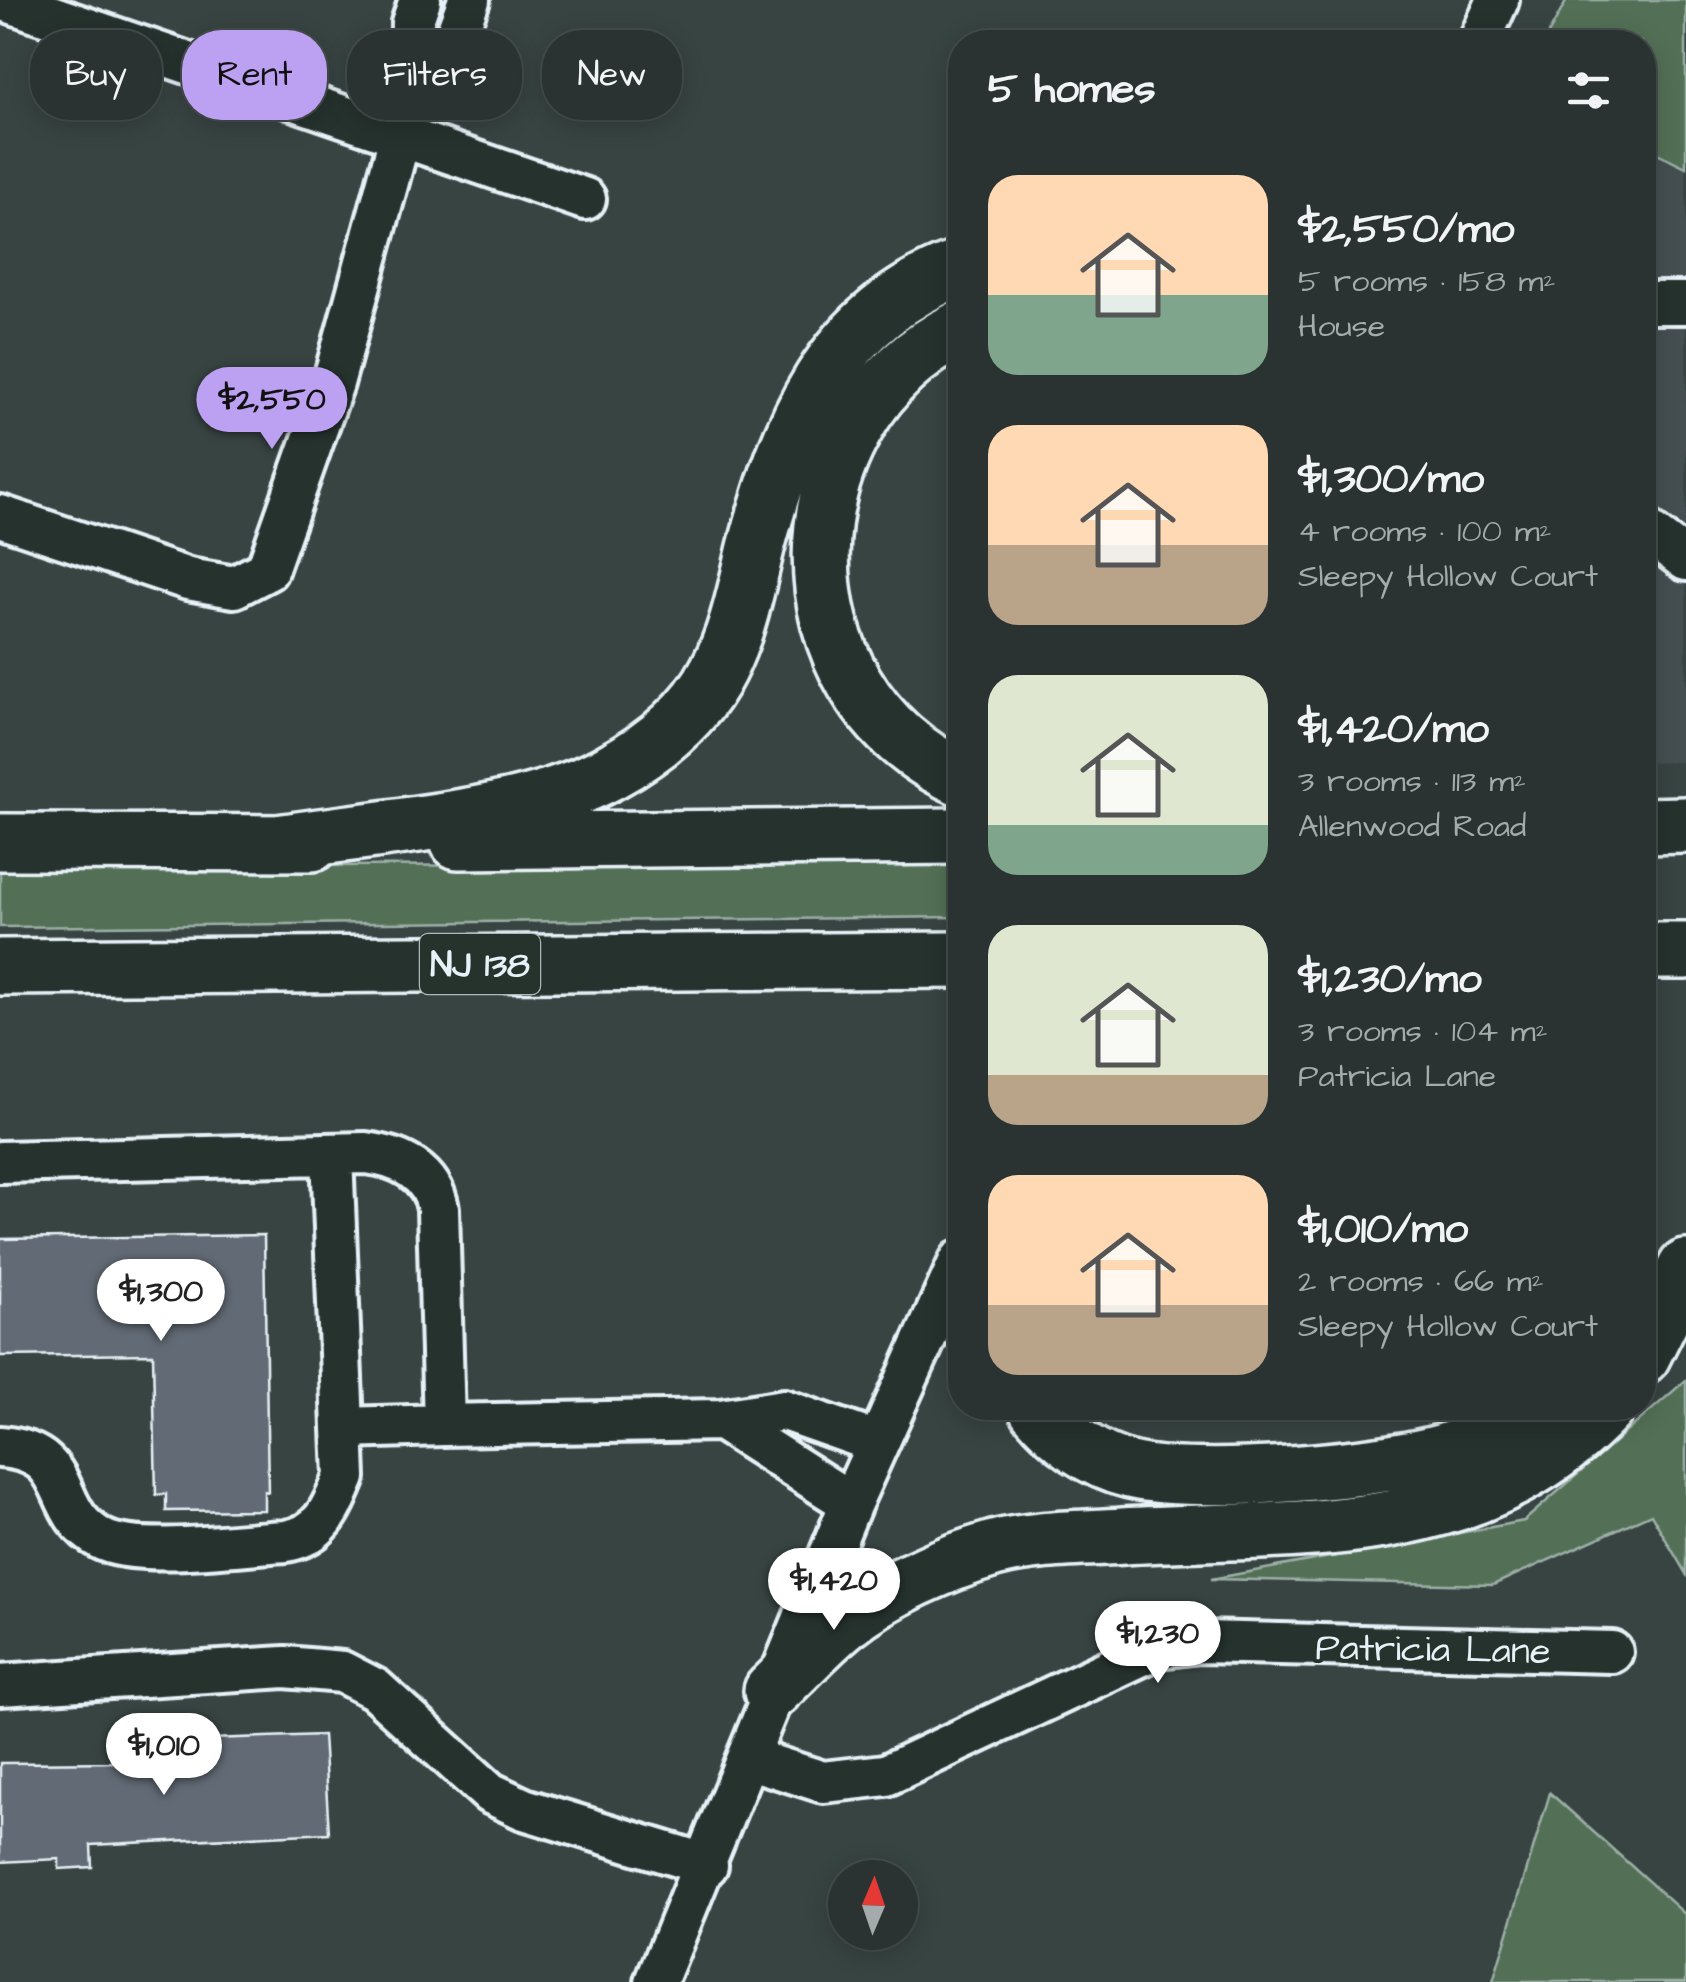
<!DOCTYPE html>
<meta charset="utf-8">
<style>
body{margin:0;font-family:"Architects Daughter",sans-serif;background:#323b3a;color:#f1f3f6;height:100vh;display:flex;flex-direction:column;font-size:38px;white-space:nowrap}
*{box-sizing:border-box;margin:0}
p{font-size:32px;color:#a5aaac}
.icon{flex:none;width:55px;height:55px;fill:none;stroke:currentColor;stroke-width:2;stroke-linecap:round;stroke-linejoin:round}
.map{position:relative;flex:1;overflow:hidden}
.drawer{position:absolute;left:948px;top:30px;width:708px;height:1390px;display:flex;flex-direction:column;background:#2a3332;border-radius:40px;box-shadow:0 5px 25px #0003,0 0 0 2px #464e4d}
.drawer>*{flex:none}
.hud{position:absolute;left:30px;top:30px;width:768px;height:90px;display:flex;gap:20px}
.needle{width:65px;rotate:2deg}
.buttons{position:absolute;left:828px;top:1860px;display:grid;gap:20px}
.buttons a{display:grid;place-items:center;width:90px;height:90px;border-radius:50%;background:#2a3332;box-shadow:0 5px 25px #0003,0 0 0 2px #464e4d;font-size:50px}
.price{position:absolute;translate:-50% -85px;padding:0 22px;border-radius:35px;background:#fff;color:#222;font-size:32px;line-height:65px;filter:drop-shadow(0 2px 5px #0008)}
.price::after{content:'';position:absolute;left:50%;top:60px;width:30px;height:22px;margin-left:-15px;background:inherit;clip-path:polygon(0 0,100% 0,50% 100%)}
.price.selected{background:#bca0f2;color:#111}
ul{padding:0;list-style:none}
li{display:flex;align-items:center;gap:30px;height:250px;padding:0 40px}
li span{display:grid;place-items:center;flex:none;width:280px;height:200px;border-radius:30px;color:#555}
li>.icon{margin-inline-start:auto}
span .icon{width:120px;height:120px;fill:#fffc;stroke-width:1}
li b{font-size:42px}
h2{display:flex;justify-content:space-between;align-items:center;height:120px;padding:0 40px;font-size:42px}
.chip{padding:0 35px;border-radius:40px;background:#2a3332;box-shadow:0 5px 25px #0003,0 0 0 2px #464e4d;font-size:35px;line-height:90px}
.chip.selected{background:#bca0f2;color:#111}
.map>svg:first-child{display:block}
.built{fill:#454f51}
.green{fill:#526f57;stroke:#9db0a8;stroke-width:2.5}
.building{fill:#626a74;stroke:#e8f1f8;stroke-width:2.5}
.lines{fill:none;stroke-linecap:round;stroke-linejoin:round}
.minor-casing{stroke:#e8f1f8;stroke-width:48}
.highway-casing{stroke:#e8f1f8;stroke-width:62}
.minor{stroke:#26332d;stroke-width:40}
.highway{stroke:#26332d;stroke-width:55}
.labels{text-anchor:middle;stroke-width:8;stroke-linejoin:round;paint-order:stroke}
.shield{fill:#26332d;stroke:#aeb8bb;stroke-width:2.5}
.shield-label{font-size:35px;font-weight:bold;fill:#e8f1f8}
.street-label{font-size:38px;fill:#e8f1f8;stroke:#26332d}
</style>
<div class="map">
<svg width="1686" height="1982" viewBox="0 0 1686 1982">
<rect width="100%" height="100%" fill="#384442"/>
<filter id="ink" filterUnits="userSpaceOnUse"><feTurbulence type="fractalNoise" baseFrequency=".01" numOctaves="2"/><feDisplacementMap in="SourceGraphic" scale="20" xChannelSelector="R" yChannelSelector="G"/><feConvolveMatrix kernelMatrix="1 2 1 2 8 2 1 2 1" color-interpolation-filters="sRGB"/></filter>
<g filter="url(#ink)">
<!-- built -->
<path class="built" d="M 1642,146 L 1686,167 L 1686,762 L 1643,763 Z"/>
<!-- green -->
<path class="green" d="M 1567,0 L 1686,0 L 1686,167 L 1643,146 L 1642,42 L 1544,42 Z
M 952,864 L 960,870 L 960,917 L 0,927 L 0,867 Z
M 1686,1380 L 1686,1574 L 1651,1514 L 1493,1585 L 1211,1579 L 1524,1521 Z
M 1550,1793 L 1686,1915 L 1686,1982 L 1493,1982 Z"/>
<!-- building -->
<path class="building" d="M 264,1235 L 268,1492 L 264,1491 L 264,1510 L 166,1511 L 166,1494 L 156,1495 L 153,1354 L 0,1356 L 0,1239 Z
M 323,1735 L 329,1833 L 91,1845 L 92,1867 L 59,1869 L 59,1859 L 0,1862 L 0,1763 L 132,1762 L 132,1753 L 211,1749 L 210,1739 Z"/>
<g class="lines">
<defs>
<path id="minor" d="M 4,0 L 585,199
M 1479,42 L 1498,0
M 411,97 L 456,35 L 469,0
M 1642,303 L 1686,303
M 0,516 L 188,579 L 234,587 L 267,570 L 333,383 L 400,137 L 411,97 L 412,23 L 420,0
M 1642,527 L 1686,560
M 0,1162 L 366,1153 C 400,1157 432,1172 438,1209 L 444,1425 L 721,1420 L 784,1410 L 878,1443
M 721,1420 L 851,1503
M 344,1428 L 444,1425
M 0,1447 C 78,1453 47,1510 101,1539 C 135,1558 244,1543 286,1541 C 322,1535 332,1508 345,1477 L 332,1154
M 0,1685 L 285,1667 L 342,1672 L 375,1689 L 490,1793 L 524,1809 L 707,1865
M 748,1758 L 823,1782 L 886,1775 L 1159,1647 L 1200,1642 L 1612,1652
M 656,1982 L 851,1503 L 960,1261"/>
<path id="highway" d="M 960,329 C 779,418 771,691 960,777
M 1642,826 L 1686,825
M 458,841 L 960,836
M 0,842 L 312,843
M 278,843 C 378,827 523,820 610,772 C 654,748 695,716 718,670 C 738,632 746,589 756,548 C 788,427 831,314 960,268
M 1642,951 L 1686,951
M 0,967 L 960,960
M 1642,1356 L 1686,1268
M 1037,1408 C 1061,1437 1093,1461 1130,1470 C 1193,1486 1395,1471 1456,1448 C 1483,1439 1506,1422 1530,1408
M 772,1691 C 796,1668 819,1643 844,1622 C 884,1590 945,1563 994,1549 C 1036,1538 1080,1539 1123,1536 C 1299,1526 1475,1547 1606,1408"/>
</defs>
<!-- minor casing -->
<use href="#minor" class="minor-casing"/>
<!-- highway casing -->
<use href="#highway" class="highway-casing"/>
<!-- minor -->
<use href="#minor" class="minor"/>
<!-- highway -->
<use href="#highway" class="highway"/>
</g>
</g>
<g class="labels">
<!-- shield labels -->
<rect class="shield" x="420" y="934" width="120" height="60" rx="8"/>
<g class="shield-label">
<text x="480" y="976">NJ 138</text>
</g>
<!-- street labels -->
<g class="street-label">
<text transform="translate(1433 1648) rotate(1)" y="13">Patricia Lane</text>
</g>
</g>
</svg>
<div class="buttons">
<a><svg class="needle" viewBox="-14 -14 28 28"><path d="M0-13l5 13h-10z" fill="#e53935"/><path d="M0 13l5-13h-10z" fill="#a5aaac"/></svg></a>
</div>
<b class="price selected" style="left:272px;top:452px">$2,550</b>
<b class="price" style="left:161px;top:1344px">$1,300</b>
<b class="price" style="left:834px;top:1633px">$1,420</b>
<b class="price" style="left:1158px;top:1686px">$1,230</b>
<b class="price" style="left:164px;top:1798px">$1,010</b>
<div class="hud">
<a class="chip">Buy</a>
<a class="chip selected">Rent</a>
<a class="chip">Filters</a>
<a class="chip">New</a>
</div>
<section class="drawer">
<h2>5 homes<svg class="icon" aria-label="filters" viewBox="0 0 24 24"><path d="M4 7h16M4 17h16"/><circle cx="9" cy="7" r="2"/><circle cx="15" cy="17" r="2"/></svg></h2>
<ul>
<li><span style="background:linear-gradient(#ffd9b3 60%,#7fa58c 0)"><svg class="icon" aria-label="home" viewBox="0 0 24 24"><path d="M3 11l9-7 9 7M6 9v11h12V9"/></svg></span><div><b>$2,550/mo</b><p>5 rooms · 158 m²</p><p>House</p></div></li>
<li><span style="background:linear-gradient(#ffd9b3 60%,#b9a48a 0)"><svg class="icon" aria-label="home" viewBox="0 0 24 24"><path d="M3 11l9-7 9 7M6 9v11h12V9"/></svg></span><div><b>$1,300/mo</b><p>4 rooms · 100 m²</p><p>Sleepy Hollow Court</p></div></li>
<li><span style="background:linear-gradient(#dfe7d0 75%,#7fa58c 0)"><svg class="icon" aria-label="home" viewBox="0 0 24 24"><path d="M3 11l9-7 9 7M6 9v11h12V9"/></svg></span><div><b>$1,420/mo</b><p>3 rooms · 113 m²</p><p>Allenwood Road</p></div></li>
<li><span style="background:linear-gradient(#dfe7d0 75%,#b9a48a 0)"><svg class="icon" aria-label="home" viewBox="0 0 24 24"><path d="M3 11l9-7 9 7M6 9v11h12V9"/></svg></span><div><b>$1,230/mo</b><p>3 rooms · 104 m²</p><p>Patricia Lane</p></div></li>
<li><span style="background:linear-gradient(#ffd9b3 65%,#b9a48a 0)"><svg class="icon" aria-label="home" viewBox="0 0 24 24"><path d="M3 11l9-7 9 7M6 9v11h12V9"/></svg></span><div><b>$1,010/mo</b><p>2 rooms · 66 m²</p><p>Sleepy Hollow Court</p></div></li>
</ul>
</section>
</div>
